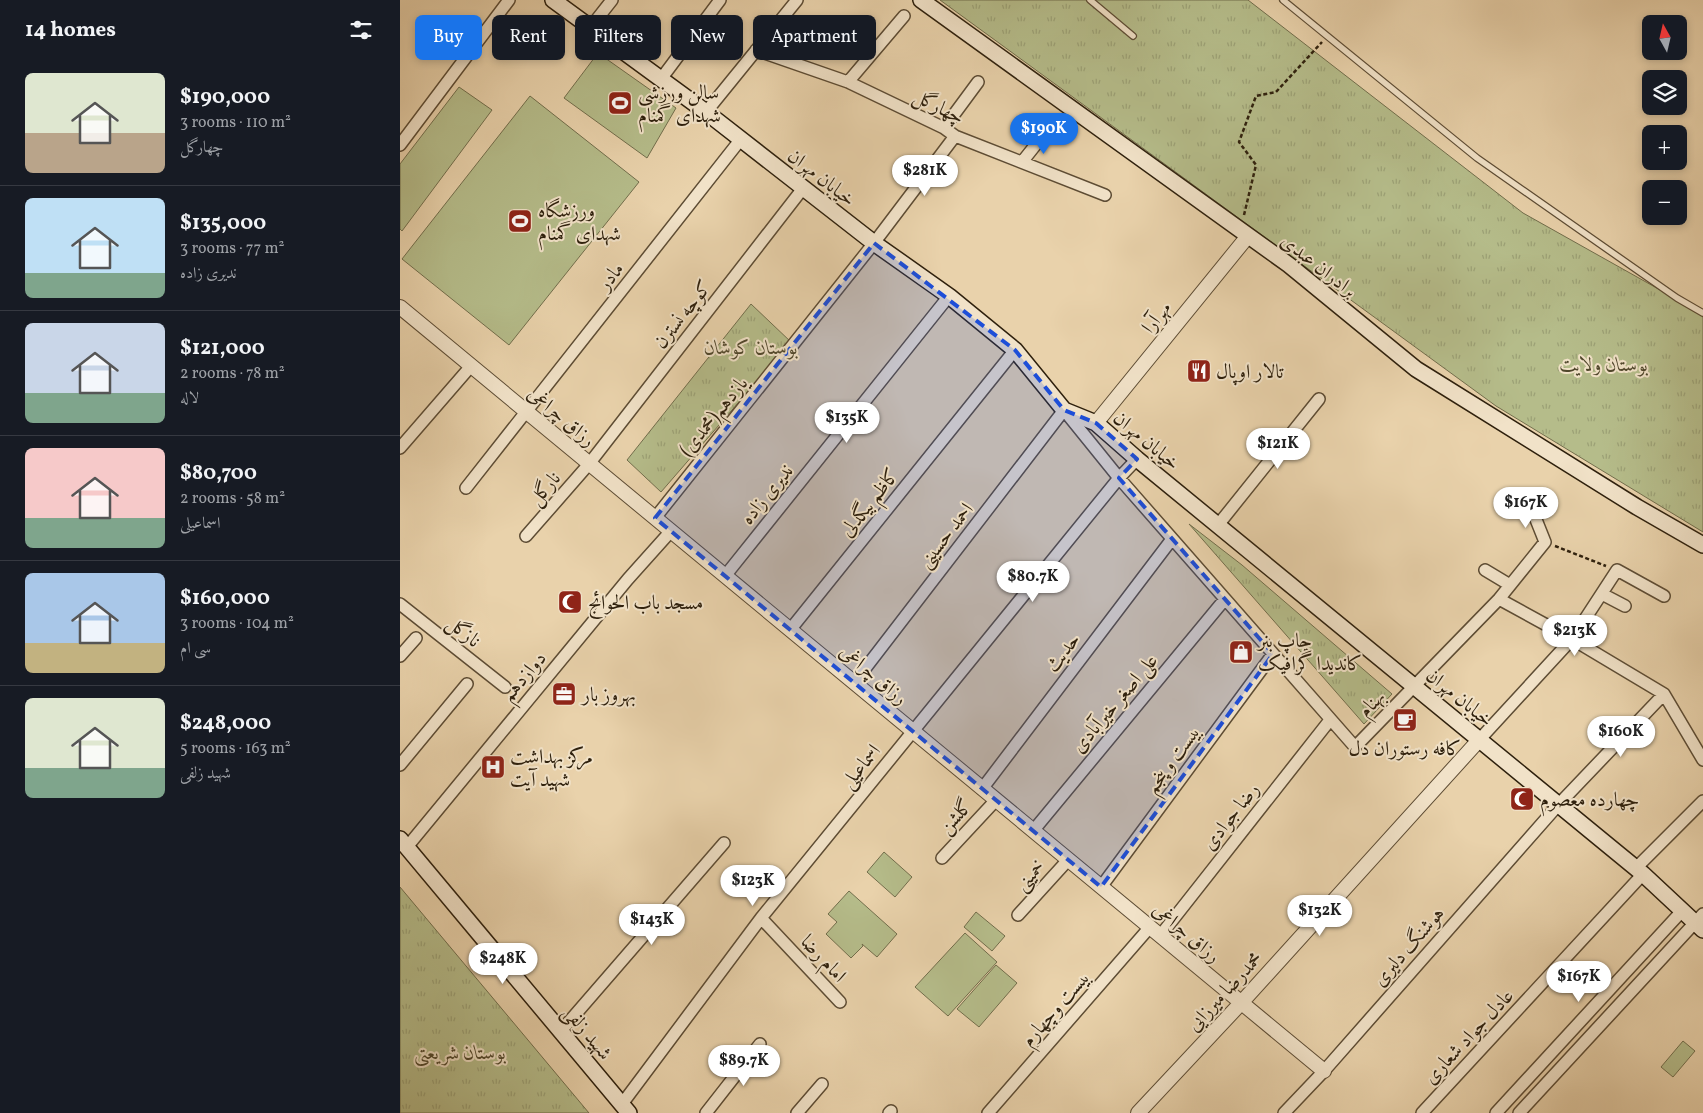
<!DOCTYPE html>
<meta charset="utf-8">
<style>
body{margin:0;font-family:Vollkorn,Amiri,serif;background:#242831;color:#f1f3f6;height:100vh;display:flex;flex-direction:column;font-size:19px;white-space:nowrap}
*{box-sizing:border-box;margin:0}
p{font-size:16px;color:#9ea1a6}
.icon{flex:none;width:28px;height:28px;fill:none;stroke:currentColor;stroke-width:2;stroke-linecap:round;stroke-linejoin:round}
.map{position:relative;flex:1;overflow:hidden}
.sheet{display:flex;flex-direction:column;background:#171b24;width:400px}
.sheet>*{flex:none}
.hud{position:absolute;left:15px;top:15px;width:475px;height:45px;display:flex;gap:10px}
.needle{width:32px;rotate:352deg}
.fabs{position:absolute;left:1242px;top:15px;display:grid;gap:10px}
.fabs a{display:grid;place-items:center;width:45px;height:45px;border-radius:8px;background:#171b24;box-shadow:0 2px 8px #0003;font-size:25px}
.price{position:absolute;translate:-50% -42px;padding:0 11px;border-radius:18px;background:#fff;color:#222;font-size:16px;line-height:32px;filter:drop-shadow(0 1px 2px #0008)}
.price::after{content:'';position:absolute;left:50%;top:30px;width:15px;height:11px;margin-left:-8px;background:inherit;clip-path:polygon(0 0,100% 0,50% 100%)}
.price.selected{background:#1a73e8;color:#fff}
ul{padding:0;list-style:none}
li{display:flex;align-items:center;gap:15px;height:125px;padding:0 25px}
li+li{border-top:1px solid #363941}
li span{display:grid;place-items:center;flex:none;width:140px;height:100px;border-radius:8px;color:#555}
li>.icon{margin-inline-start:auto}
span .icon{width:60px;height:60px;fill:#fffc;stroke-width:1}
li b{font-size:21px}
h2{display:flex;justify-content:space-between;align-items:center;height:60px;padding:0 25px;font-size:21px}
.chip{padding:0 18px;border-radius:8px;background:#171b24;box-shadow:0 2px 8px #0003;font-size:18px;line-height:45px}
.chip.selected{background:#1a73e8;color:#fff}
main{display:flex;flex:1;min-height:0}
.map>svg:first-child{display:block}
.grass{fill:url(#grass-tufts);stroke:#726e4c}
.garden{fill:#b5bc8a;stroke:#726e4c}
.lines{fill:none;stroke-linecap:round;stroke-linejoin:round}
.service-casing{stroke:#5d4c34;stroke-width:8}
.minor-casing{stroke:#5d4c34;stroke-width:14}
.tertiary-casing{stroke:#5d4c34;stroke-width:16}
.secondary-casing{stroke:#2e200d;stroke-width:18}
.path{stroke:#2e200d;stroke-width:2.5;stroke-dasharray:4 2.5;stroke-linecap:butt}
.service{stroke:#f1e2c8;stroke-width:5.5}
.minor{stroke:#f1e2c8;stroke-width:11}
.tertiary{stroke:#f1e2c8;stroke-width:14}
.secondary{stroke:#f1e2c8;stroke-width:15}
.marked{fill:#1d4ed8;fill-opacity:0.2;stroke:#1d4ed8;stroke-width:4;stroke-dasharray:10 6;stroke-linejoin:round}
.labels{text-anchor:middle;stroke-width:4;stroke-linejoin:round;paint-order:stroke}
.poi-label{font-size:20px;fill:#2e200d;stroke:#f1e2c8;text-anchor:start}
.street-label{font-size:20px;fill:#2e200d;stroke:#f1e2c8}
.park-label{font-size:20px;font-style:italic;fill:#50472c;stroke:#f1e2c8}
</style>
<main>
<section class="sheet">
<h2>14 homes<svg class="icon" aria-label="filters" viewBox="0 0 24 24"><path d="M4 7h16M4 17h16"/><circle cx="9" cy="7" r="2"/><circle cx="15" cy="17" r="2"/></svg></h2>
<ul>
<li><span style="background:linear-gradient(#dfe7d0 60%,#b9a48a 0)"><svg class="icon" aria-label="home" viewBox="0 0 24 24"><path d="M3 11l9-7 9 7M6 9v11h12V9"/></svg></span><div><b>$190,000</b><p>3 rooms · 110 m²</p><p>چهارگل</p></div></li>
<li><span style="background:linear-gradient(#bfe0f5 75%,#7fa58c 0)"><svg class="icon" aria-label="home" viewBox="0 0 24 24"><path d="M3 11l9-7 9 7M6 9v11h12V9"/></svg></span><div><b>$135,000</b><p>3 rooms · 77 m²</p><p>ندیری زاده</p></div></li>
<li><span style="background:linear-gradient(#c9d6e8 70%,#7fa58c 0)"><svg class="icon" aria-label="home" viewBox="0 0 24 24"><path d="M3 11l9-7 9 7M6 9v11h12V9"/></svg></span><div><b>$121,000</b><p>2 rooms · 78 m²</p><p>لاله</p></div></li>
<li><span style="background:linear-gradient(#f6c9c9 70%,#7fa58c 0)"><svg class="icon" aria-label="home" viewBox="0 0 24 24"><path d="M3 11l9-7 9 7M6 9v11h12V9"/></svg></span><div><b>$80,700</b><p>2 rooms · 58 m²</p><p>اسماعیلی</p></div></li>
<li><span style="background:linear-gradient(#a9c7e8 70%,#c2b280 0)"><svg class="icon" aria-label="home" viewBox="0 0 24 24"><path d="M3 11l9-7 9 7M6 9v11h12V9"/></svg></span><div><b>$160,000</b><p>3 rooms · 104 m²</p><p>سی ام</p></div></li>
<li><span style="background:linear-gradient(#dfe7d0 70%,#7fa58c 0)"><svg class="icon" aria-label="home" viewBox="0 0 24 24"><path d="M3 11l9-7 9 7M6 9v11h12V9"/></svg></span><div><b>$248,000</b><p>5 rooms · 163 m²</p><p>شهید زلفی</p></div></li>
</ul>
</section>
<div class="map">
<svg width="1303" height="1113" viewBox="0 0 1303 1113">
<defs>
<pattern id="grass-tufts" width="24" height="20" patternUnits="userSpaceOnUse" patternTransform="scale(1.25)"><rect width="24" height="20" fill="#b5bc8a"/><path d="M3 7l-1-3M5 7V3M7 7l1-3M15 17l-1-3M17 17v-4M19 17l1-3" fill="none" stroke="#9ca176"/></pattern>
</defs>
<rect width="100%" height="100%" fill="#e9d2ab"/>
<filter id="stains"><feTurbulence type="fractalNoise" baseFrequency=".004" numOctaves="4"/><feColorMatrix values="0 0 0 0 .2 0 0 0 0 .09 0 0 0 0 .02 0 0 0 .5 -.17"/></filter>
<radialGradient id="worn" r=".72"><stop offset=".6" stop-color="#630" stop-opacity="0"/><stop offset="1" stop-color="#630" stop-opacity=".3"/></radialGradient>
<!-- grass -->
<path class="grass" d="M 540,0 L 848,0 L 1123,213 L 1303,314 L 1303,532 L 1096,406 Z
M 351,304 L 391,342 L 261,492 L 227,460 Z
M 789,524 L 842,565 L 992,694 L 964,724 Z
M 0,887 L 189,1113 L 0,1113 Z"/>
<!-- garden -->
<path class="garden" d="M 198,53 L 276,108 L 247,158 L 164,98 Z
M 59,87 L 92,110 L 2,231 L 0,229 L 0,164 Z
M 130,96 L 239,182 L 109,345 L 2,259 Z
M 484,852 L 512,877 L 495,897 L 467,872 Z
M 449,891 L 497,934 L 477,957 L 462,944 L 463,946 L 451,958 L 426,934 L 437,922 L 428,914 Z
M 576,912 L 605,936 L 592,951 L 564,927 Z
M 565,933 L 597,962 L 548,1016 L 515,987 Z
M 596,965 L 617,983 L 579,1027 L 557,1009 Z
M 1283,1041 L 1295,1051 L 1273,1077 L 1261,1067 Z"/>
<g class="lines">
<defs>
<path id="service" d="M 690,0 L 733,36
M 883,0 L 1077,158 L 1277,298 L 1303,313"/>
<path id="minor" d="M 190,28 L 212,0
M 356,50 L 448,82 L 544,128 L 555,136 L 705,195
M 261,79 L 320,0
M 448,82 L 504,16
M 306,112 L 397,0
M 544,128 L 578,82
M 0,145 L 109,0
M 622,162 L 645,133
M 0,448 L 71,366
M 66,488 L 341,139
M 255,518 L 474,243 L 555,136
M 818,525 L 919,399
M 126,536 L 189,464 L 404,187
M 1085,570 L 1110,585
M 325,576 L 549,296
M 1202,594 L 1225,606
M 1099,599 L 1172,639 L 1264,694 L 1303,760
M 0,604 L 105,687
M 390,630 L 615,350
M 0,656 L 16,638
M 454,683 L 664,410 L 719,478 L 955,747 L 1099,599 L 1145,542 L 1131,507
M 1080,739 L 1172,639 L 1217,570 L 1264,596
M 0,765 L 67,684
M 582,789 L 772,539
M 633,831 L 825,599
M 7,847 L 228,579 L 271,531
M 542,858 L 596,800
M 1236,868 L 1303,801
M 701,887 L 873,654
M 618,915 L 668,860
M 361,918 L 440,1002
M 760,936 L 930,720
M 161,1031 L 324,843
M 222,1104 L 361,918 L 719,478 L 737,459
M 306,1113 L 360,1044
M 397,1113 L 422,1084
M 489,1113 L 491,1111
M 588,1113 L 750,927
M 884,1113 L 924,1071 L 1159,804 L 1264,694
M 1022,1113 L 1243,874
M 1096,1113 L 1282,911
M 1119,1113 L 1303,914"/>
<path id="tertiary" d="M 0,307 L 924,1071
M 696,423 L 848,236
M 738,1113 L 841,1003 L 1080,739"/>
<path id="secondary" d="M 153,0 L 306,112 L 474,243 L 549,296 L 615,350 L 664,410 L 696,423 L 737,459 L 1243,874 L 1303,930
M 521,0 L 889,265 L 1016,369 L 1237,507 L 1303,545
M 0,839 L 229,1113"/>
</defs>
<!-- service casing -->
<use href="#service" class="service-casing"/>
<!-- minor casing -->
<use href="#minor" class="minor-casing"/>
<!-- tertiary casing -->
<use href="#tertiary" class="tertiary-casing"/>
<!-- secondary casing -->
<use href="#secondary" class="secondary-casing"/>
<!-- path -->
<path class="path" d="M 844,215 L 856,165 L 839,142 L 856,96 L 876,92 L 922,42
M 1155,546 L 1206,566"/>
<!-- service -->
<use href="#service" class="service"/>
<!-- minor -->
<use href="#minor" class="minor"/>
<!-- tertiary -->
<use href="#tertiary" class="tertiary"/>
<!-- secondary -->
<use href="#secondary" class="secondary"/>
</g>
<!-- marked area -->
<path class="marked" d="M 474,243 L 615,350 L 664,410 L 696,423 L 737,459 L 719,478 L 873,654 L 701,887 L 255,518 Z"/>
<!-- icons -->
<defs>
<symbol id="stadium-square" viewBox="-11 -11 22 22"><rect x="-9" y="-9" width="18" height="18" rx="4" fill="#8f2418" stroke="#f1e2c8"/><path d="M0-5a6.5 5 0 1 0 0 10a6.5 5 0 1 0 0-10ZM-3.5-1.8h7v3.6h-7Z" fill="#fff"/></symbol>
<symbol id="restaurant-square" viewBox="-11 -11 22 22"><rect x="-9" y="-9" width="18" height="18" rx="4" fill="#8f2418" stroke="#f1e2c8"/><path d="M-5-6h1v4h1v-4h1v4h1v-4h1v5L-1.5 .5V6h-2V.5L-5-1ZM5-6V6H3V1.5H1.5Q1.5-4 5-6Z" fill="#fff"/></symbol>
<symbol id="mosque-square" viewBox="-11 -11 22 22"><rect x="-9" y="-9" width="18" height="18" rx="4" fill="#8f2418" stroke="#f1e2c8"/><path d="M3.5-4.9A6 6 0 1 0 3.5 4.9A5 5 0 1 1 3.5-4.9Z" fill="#fff"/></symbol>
<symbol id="shop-square" viewBox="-11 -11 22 22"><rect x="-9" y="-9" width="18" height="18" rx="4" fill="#8f2418" stroke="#f1e2c8"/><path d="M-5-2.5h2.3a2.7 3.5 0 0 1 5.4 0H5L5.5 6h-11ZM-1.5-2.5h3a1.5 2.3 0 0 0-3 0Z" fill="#fff"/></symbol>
<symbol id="office-square" viewBox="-11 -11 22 22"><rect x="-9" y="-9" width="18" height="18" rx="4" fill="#8f2418" stroke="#f1e2c8"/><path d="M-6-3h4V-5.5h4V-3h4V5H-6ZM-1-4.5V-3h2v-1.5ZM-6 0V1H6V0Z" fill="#fff"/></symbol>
<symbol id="cafe-square" viewBox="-11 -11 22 22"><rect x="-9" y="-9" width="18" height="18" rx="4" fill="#8f2418" stroke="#f1e2c8"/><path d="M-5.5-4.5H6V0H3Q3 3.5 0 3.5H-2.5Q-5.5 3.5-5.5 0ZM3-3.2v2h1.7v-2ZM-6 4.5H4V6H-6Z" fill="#fff"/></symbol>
<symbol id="hospital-square" viewBox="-11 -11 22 22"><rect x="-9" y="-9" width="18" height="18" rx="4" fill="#8f2418" stroke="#f1e2c8"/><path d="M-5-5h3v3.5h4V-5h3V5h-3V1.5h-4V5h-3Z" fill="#fff"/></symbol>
</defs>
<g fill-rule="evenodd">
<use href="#stadium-square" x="206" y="89" width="28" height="28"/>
<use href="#stadium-square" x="106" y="207" width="28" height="28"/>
<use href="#restaurant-square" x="785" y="357" width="28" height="28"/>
<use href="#mosque-square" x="156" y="588" width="28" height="28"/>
<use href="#shop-square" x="827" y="638" width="28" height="28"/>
<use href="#office-square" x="150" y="680" width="28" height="28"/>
<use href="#cafe-square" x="991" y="706" width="28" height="28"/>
<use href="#hospital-square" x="79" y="753" width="28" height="28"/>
<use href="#mosque-square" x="1108" y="785" width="28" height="28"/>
</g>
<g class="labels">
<!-- poi labels -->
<g class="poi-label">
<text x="238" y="99">سالن ورزشی<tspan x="238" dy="23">شهدای گمنام</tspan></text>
<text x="138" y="217">ورزشگاه<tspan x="138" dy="23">شهدای گمنام</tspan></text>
<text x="816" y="378">تالار اوپال</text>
<text x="188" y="609">مسجد باب الحوائج</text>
<text x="858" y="647">چاپ بنر<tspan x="858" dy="23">کاندیدا گرافیک</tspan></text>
<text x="182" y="701">بهروز بار</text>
<text x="1005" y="755" text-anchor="middle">کافه رستوران دل</text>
<text x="110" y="763">مرکز بهداشت<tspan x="110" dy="23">شهید آیت</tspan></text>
<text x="1140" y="806">چهارده معصوم</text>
</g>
<!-- street labels -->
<g class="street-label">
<text transform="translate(539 106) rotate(27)" y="7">چهارگل</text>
<text transform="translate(422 177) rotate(38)" y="7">خیابان مهران</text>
<text transform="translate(919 265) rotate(38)" y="7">برادران عبدی</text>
<text transform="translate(210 276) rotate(-52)" y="7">مادر</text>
<text transform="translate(282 314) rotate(-52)" y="7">کوچه نسترن</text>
<text transform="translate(756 317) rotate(-51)" y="7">مهرآرا</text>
<text transform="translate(162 416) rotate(40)" y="7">رزاق چراغی</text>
<text transform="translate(313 416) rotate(-51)" y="7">یازدهم(محمدی)</text>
<text transform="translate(747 440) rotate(40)" y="7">خیابان مهران</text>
<text transform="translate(144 488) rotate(-49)" y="7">نارگل</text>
<text transform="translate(366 494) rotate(-51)" y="7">ندیری زاده</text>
<text transform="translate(469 502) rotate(-51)" y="7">کاظم بیگدلی</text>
<text transform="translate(545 535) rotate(-52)" y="7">احمد حسینی</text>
<text transform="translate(64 631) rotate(39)" y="7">نازگل</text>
<text transform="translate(662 652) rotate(-53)" y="7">حدیث</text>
<text transform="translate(474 674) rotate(40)" y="7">رزاق چراغی</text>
<text transform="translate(123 676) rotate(-50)" y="7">دوازدهم</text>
<text transform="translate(1060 697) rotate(39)" y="7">خیابان مهران</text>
<text transform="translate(714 703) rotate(-50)" y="7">علی اصغر خیرآبادی</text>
<text transform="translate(971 703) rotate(-46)" y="7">بهنام</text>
<text transform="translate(772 759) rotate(-54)" y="7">بیست و پنجم</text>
<text transform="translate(460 766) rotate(-51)" y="7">اسماعیلی</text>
<text transform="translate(555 816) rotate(-47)" y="7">گلشن</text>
<text transform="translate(830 816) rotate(-52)" y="7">رضا جوادی</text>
<text transform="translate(629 875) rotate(-48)" y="7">خمینی</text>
<text transform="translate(787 932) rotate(40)" y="7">رزاق چراغی</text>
<text transform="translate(1008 946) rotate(-49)" y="7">هوشنگ دلیری</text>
<text transform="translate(424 958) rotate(47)" y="7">امام رضا</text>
<text transform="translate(824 991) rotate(-47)" y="7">محمدرضا میرزایی</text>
<text transform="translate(655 1008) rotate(-49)" y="7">بیست وچهارم</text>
<text transform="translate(188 1032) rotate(50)" y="7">شهید زلفی</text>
<text transform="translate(1068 1036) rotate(-47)" y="7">عادل جواد شعاری</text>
</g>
<!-- park labels -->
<g class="park-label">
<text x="351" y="354">بوستان کوشان</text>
<text x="1204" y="371">بوستان ولایت</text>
<text x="60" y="1059">بوستان شریعتی</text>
</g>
</g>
<rect width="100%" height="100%" filter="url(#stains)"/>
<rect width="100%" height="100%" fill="url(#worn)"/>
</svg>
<div class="fabs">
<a><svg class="needle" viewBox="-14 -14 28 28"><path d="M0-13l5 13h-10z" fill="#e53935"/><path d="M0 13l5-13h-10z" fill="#9ea1a6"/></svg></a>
<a><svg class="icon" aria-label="layers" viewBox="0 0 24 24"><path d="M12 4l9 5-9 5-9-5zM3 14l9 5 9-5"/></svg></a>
<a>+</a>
<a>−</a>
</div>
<b class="price selected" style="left:644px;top:155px">$190K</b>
<b class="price" style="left:525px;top:197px">$281K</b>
<b class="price" style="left:447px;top:444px">$135K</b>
<b class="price" style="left:878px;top:470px">$121K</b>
<b class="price" style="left:1126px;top:529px">$167K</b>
<b class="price" style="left:633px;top:603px">$80.7K</b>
<b class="price" style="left:1175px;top:657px">$213K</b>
<b class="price" style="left:1221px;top:758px">$160K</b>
<b class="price" style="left:353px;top:907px">$123K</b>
<b class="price" style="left:920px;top:937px">$132K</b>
<b class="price" style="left:252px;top:946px">$143K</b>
<b class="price" style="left:103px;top:985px">$248K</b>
<b class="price" style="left:1179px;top:1003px">$167K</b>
<b class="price" style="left:344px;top:1087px">$89.7K</b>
<div class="hud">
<a class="chip selected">Buy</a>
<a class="chip">Rent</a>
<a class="chip">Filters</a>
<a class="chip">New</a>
<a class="chip">Apartment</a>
</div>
</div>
</main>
